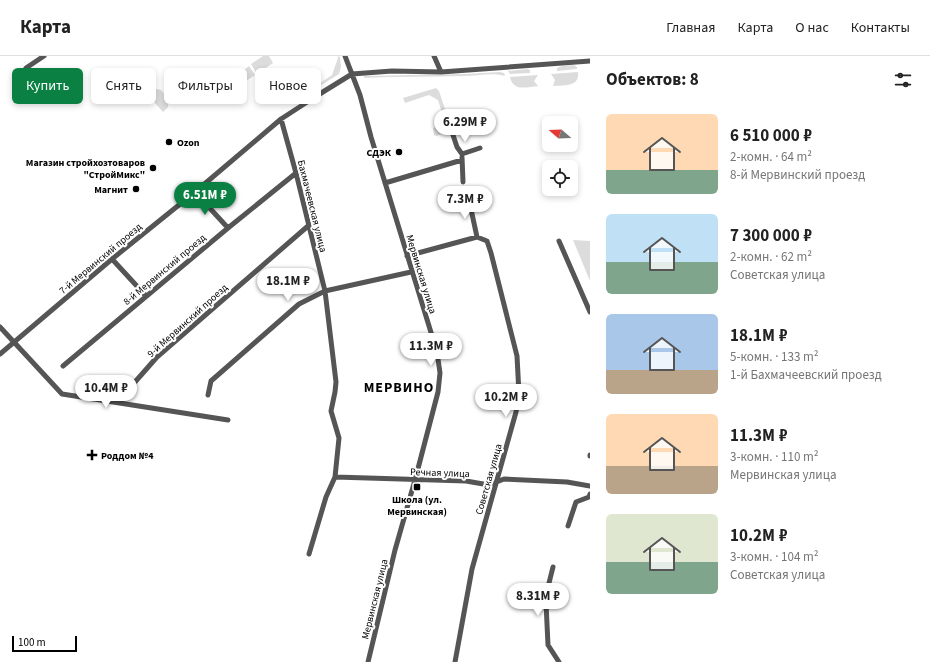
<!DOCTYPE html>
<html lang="ru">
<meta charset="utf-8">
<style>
body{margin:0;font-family:"Source Sans 3",sans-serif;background:#f6f6f6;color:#222;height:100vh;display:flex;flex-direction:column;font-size:15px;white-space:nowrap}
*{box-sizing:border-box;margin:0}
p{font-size:13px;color:#767676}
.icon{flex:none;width:22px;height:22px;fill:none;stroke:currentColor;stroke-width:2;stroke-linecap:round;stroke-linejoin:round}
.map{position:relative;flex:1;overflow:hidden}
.details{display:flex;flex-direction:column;background:#fff;width:340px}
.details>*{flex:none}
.banner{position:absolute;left:12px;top:12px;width:380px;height:36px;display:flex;gap:8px}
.needle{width:26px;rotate:289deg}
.fabs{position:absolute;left:542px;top:60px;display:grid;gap:8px}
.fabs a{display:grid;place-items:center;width:36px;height:36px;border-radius:6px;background:#fff;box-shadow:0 2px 6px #0003;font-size:20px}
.scale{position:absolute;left:12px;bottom:10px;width:65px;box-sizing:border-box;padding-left:4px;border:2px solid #000;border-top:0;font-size:11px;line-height:14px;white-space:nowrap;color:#000;-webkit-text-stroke:3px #fff;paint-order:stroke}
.price{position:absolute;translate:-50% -34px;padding:0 9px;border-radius:14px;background:#fff;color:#222;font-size:13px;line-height:26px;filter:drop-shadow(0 1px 2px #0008)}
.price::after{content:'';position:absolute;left:50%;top:24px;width:12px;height:9px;margin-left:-6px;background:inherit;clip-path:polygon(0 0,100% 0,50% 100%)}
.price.on{background:#0b8043;color:#fff}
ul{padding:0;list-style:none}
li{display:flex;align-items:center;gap:12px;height:100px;padding:0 16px}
li span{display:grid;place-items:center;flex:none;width:112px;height:80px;border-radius:6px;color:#555}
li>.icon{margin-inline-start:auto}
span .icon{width:48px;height:48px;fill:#fffc;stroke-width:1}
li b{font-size:17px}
h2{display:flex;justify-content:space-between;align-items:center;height:48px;padding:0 16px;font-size:17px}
.tag{padding:0 14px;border-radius:6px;background:#fff;box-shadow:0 2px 6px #0003;font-size:14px;line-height:36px}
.tag.on{background:#0b8043;color:#fff}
header{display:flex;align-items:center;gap:24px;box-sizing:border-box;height:56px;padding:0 20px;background:#fff;border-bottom:1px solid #e0e0e0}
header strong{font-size:19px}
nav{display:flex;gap:22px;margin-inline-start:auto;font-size:14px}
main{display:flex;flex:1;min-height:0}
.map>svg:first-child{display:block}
.green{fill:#dcdcdc}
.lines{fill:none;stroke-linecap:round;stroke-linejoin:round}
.minor{stroke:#555;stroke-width:5}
.poi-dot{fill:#000;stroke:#fff;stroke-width:1.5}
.labels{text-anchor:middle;stroke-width:4;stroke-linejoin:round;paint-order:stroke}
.poi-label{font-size:10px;font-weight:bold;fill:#000;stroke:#fff;text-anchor:end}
.street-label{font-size:10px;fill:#000;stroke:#fff}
.district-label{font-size:14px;font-weight:bold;letter-spacing:1px;fill:#000;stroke:#fff}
</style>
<header>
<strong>Карта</strong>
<nav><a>Главная</a><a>Карта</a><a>О нас</a><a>Контакты</a></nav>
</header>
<main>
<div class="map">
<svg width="590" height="606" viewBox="0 0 590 606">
<rect width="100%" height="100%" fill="#fff"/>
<!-- green -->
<path class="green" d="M 263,0 L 269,0 L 273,7 L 257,18 L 251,8 Z
M 338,0 L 340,1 L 341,11 L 339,18 L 302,41 L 301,40 L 332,19 L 338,2 Z
M 574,9 L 577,11 L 577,13 L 557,15 L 557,12 L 562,10 Z
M 249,10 L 255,19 L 246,25 L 237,34 L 230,26 Z
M 528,13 L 530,14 L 530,17 L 510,18 L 508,15 Z
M 500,16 L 504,17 L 505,20 C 492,16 477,20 463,20 C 430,21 397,20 364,22 L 364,20 L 466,18 Z
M 578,16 C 580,31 564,29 553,30 L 555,24 L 551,18 Z
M 538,19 L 534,25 L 538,30 C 527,31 513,36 510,21 Z
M 436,32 L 439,35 L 446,56 L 442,57 L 438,44 L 429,39 L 405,47 L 403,42 Z
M 157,33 L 161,34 L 169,43 L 168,51 L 163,56 L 147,38 L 152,34 Z
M 447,67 L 449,68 L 450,73 L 449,76 L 436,80 L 434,79 L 433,72 Z
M 573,184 L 590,185 L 590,225 Z"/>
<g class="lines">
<!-- minor -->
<path class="minor" d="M 345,0 L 360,39 L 371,81 L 437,296 L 440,317 L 438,336 L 415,424 L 395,494 L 368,606
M 434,0 L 441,16
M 26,12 L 44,0
M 281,63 L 296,117 L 325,235 L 336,326 L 335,336 L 331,355 L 339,382 L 335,421 L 326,441 L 309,498
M 452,76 L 457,91 L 462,98 L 480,92
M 462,101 L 463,126
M 385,127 L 462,104
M 195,136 L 228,172
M 469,144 L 477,181
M 559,185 L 590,256
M 407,200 L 477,181 L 487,185 L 491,197 L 517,300 L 519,338 L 516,356 L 472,513 L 455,606
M 112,203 L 146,240
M 0,271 L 62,338 L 228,364
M 0,298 L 112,203 L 195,136 L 281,63 L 318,39 L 352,18 L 392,15 L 441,16 L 590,5
M 63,310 L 228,172 L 296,117
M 135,326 L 157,301 L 308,170
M 208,339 L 211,325 L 299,248 L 325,235 L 411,216
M 590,399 L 590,400
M 335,421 L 466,425 L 489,429 L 504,423 L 567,426 L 590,430
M 568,470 L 576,446 L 589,441 L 590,438
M 553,511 L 548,531 L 546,547 L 548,589 L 559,606"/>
</g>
<!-- markers -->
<g class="poi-dot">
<circle cx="169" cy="86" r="4"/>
<circle cx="399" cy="96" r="4"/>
<circle cx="153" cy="112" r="4"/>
<circle cx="136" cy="133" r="4"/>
<path d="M90 393h4v4h4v4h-4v4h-4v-4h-4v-4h4z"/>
<rect x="413" y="427" width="8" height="8" rx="2"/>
</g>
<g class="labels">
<!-- poi labels -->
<g class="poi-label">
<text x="177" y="90" text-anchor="start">Ozon</text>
<text x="391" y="100">СДЭК</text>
<text x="145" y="110">Магазин стройхозтоваров<tspan x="145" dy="12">"СтройМикс"</tspan></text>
<text x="128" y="137">Магнит</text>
<text x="101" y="403" text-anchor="start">Роддом №4</text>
<text x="417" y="447" text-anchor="middle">Школа (ул.<tspan x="417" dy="12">Мервинская)</tspan></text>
</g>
<!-- street labels -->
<g class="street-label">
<text transform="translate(313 150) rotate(76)" y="4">Бахмачеевская улица</text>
<text transform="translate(100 202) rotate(-40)" y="4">7-й Мервинский проезд</text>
<text transform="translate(164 213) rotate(-40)" y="4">8-й Мервинский проезд</text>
<text transform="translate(422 218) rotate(73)" y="4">Мервинская улица</text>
<text transform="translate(187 264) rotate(-42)" y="4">9-й Мервинский проезд</text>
<text transform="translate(440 416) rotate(2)" y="4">Речная улица</text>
<text transform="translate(488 423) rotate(-74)" y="4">Советская улица</text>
<text transform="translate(374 543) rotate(-76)" y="4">Мервинская улица</text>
</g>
<!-- district labels -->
<g class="district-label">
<text x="399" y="336">МЕРВИНО</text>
</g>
</g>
</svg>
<div class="fabs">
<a><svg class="needle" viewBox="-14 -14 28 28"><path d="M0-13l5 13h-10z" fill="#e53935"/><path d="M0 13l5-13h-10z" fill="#767676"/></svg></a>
<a><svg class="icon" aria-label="locate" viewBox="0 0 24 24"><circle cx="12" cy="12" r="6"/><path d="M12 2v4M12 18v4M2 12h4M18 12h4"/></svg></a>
</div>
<div class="scale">100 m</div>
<b class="price" style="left:465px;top:87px">6.29M ₽</b>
<b class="price on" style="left:205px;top:160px">6.51M ₽</b>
<b class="price" style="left:465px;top:164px">7.3M ₽</b>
<b class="price" style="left:288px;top:246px">18.1M ₽</b>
<b class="price" style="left:431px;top:311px">11.3M ₽</b>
<b class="price" style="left:106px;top:353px">10.4M ₽</b>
<b class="price" style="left:506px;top:362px">10.2M ₽</b>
<b class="price" style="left:538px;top:561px">8.31M ₽</b>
<div class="banner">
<a class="tag on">Купить</a>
<a class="tag">Снять</a>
<a class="tag">Фильтры</a>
<a class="tag">Новое</a>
</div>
</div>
<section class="details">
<h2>Объектов: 8<svg class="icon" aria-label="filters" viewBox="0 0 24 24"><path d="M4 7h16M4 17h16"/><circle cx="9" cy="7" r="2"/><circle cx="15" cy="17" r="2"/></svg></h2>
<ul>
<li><span style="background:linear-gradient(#ffd9b3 70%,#7fa58c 0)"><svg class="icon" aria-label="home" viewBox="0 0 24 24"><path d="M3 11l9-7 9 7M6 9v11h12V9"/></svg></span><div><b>6 510 000 ₽</b><p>2-комн. · 64 m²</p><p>8-й Мервинский проезд</p></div></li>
<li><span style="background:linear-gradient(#bfe0f5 60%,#7fa58c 0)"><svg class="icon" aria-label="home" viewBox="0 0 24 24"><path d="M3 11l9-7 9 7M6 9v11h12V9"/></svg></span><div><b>7 300 000 ₽</b><p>2-комн. · 62 m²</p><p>Советская улица</p></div></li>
<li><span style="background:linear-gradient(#a9c7e8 70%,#b9a48a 0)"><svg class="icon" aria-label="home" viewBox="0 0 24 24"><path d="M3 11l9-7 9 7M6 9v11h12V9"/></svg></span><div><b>18.1M ₽</b><p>5-комн. · 133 m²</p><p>1-й Бахмачеевский проезд</p></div></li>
<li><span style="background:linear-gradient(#ffd9b3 65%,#b9a48a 0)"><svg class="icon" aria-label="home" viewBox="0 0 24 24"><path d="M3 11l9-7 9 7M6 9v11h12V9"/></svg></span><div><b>11.3M ₽</b><p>3-комн. · 110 m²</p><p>Мервинская улица</p></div></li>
<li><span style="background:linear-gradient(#dfe7d0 60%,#7fa58c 0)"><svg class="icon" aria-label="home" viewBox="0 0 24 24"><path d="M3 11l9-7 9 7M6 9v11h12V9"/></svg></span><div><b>10.2M ₽</b><p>3-комн. · 104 m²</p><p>Советская улица</p></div></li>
</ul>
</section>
</main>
